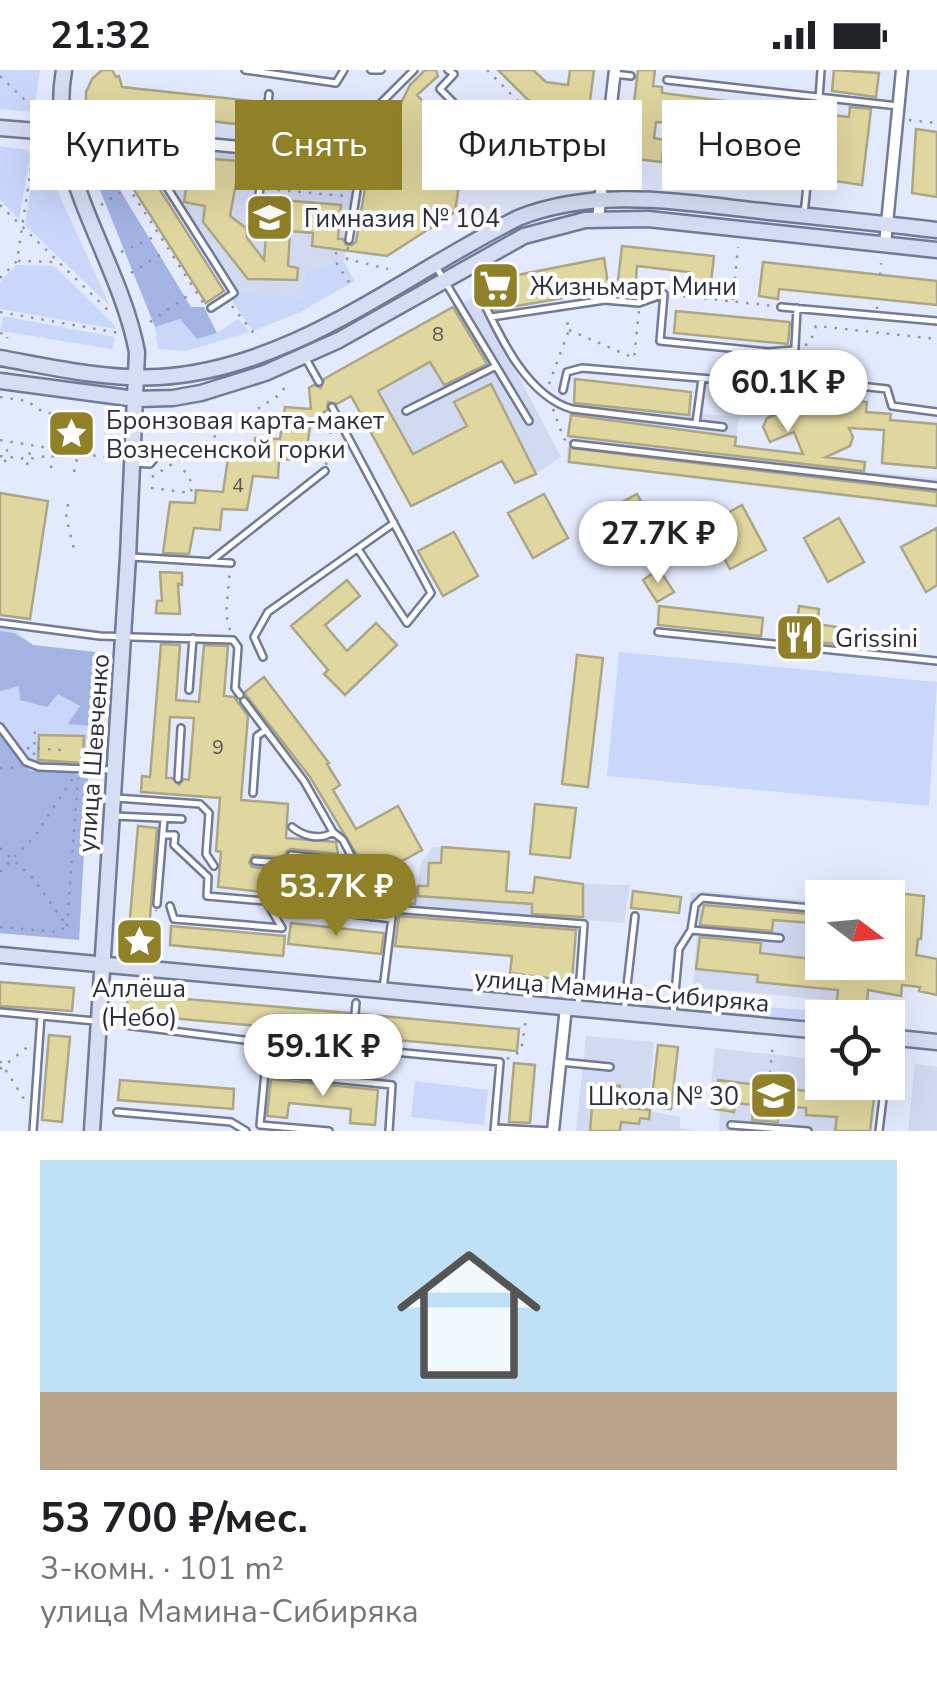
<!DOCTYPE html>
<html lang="ru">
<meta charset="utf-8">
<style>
body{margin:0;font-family:"Nunito Sans",sans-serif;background:#f6f6f6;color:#202124;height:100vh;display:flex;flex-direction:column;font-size:38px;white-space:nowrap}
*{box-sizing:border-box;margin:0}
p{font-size:32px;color:#757577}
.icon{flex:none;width:55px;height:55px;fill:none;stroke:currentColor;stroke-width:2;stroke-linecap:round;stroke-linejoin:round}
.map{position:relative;height:1061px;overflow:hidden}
.side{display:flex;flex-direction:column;background:#fff;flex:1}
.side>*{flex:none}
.guide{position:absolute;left:30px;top:30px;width:878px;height:90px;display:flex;gap:20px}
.needle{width:65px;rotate:106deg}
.tools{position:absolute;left:805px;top:810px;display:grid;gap:20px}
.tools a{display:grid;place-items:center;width:100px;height:100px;border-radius:0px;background:#fff;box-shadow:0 10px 40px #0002;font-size:50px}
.price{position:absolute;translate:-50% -85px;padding:0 22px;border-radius:35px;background:#fff;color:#222;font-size:32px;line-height:65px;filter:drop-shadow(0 2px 5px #0008)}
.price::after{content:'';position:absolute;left:50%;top:60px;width:30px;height:22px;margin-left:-15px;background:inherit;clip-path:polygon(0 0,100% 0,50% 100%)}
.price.current{background:#908128;color:#fff}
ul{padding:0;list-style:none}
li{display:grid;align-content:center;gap:20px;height:530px;padding:0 40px}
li+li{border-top:2px solid #e0e0e0}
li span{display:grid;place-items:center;height:310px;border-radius:0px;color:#555}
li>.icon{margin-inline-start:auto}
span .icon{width:180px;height:180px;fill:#fffc;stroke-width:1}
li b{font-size:42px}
.chip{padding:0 35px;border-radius:0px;background:#fff;box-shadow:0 10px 40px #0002;font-size:35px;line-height:90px}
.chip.current{background:#908128;color:#fff}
.status{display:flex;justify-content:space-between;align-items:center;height:70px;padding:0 50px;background:#fff;direction:ltr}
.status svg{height:28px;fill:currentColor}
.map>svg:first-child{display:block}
.built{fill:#d2daf1}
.green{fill:#cad7fb}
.forest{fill:#a3b3e4}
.building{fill:#e0d7a0;stroke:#aba684;stroke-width:2.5;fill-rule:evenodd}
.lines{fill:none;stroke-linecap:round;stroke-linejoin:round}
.lane-casing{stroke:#717b99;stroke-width:10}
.street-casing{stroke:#717b99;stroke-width:15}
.secondary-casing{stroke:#717b99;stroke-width:19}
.path{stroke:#8f95a6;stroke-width:2.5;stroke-dasharray:2.5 8;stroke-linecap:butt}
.lane{stroke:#fff;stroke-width:5}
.street{stroke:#fff;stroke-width:10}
.secondary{stroke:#d7def4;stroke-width:14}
.labels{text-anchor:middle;stroke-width:8;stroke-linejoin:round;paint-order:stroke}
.number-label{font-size:20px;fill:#585955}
.poi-label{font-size:25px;fill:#2b2f3c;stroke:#fff;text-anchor:start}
.street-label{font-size:25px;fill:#2b2f3c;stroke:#fff}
</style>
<div class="status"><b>21:32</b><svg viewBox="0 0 49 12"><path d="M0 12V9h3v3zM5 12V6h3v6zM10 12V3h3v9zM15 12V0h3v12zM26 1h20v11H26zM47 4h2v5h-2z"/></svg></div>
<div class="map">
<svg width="937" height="1061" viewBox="0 0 937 1061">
<rect width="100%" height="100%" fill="#e3eafe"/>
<!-- built -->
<path class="built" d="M 170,78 L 249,86 L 249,94 L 346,101 L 345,109 L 352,115 L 344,192 L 354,211 L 300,242 L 262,257 L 155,93 Z
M 476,225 L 561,387 L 536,404 L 515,413 L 501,391 L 411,436 L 338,301 Z
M 573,331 L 739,347 L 735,376 L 865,392 L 865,402 L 937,408 L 937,438 L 566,393 Z
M 433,777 L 509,782 L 507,821 L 533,822 L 535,807 L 583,814 L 630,815 L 624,853 L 415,836 L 421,793 Z
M 704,821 L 822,832 L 822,892 L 871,893 L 867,934 L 693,917 L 698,847 L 688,846 L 691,823 Z
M 586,966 L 654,972 L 648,1041 L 680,1047 L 680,1058 L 698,1061 L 576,1061 Z
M 715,978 L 822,990 L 822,1012 L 841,1013 L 835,1061 L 719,1061 L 720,1042 L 708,1039 Z
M 915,994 L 937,997 L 937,1061 L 908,1061 Z"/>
<!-- green -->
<path class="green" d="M 0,0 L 40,0 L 34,42 L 0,39 Z
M 0,76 L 27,80 L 30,86 L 19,149 L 0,130 Z
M 40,86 L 48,90 L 57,120 L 110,236 L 25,155 L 35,89 Z
M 344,192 L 354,211 L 300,242 L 253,261 L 232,231 L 239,223 L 303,228 L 307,201 Z
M 16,195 L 54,196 L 114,254 L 115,259 L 0,239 L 0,212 Z
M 3,246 L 115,267 L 112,279 L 0,261 Z
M 180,249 L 197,269 L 217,263 L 238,249 L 250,262 L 186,281 L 158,279 L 155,257 Z
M 0,558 L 15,560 L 33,575 L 95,582 L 79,870 L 0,863 Z
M 619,582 L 937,612 L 929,736 L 607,706 Z
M 696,931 L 827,942 L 822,952 L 694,938 Z
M 415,1011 L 488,1020 L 484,1055 L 411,1047 Z"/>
<!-- forest -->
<path class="forest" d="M 109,102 L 191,237 L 204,237 L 217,263 L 197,269 L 180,249 L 155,257 L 96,110 Z
M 0,561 L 14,563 L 33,575 L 95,582 L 91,656 L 68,654 L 80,636 L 58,624 L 47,637 L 20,630 L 19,616 L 0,621 Z
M 0,665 L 30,701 L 72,702 L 88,709 L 79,870 L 0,863 Z"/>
<!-- building -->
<path class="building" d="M 102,0 L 112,0 L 116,7 L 119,6 L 122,17 L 253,31 L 251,56 L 115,39 L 108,45 L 115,71 L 106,70 L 92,57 L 86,32 L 86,22 L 92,9 Z
M 425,0 L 436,0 L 438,6 L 417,25 L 465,76 L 455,142 L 387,186 L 312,176 L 313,163 L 290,161 L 288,196 L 298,198 L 297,210 L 248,209 L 203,152 L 205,136 L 184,132 L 186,118 L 179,117 L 183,87 L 240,91 L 230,146 L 246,158 L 247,168 L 264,190 L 269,129 L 341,135 L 338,169 L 343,169 L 346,175 L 352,175 L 356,172 L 377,46 L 386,46 L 387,39 L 397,41 L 410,15 Z
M 498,0 L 533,0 L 546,12 L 568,15 L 570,0 L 594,0 L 589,38 L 535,33 L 527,29 Z
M 638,0 L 655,0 L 653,16 L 662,17 L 662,23 L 849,47 L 850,37 L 871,39 L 862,115 L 828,110 L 832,78 L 828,72 L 673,53 L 656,52 L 654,68 L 664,70 L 662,92 L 627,88 Z
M 834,0 L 879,3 L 876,27 L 832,21 Z
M 280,32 L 351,40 L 349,63 L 277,55 Z
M 916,59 L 937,62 L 937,127 L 912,123 Z
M 143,93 L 224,221 L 206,233 L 124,104 Z
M 622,176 L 714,186 L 710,221 L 687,218 L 689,202 L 637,196 L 635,222 L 617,220 Z
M 604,188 L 609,220 L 599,219 L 599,222 L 494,240 L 491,233 L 487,211 Z
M 763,192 L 937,211 L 937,235 L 779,219 L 778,229 L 759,226 Z
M 453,237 L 487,294 L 444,315 L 430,292 L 378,321 L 413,384 L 467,356 L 454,332 L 491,314 L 536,404 L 515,413 L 502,391 L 411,436 L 351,326 L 337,334 L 328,332 L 327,340 L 311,351 L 305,390 L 279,389 L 278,408 L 253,406 L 247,440 L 222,439 L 220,460 L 194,458 L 189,484 L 163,483 L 170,432 L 195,433 L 196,420 L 223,422 L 228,388 L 254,389 L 255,368 L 280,369 L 285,337 L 311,339 L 309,318 L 314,315 L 321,318 L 324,309 L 338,301 Z
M 676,241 L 790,252 L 788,274 L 674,263 Z
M 575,309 L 691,322 L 689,345 L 574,333 Z
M 796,324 L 867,332 L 866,342 L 891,344 L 890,350 L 937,354 L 937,398 L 882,393 L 884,360 L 849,358 L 853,367 L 850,376 L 826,387 L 865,392 L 864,401 L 568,366 L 571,345 L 736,367 L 735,376 L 803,384 L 794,362 L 770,372 L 763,357 L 767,348 L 776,344 L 793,351 Z
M 570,378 L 937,422 L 937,436 L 569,392 Z
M 0,423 L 48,431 L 30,549 L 0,545 Z
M 544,424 L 568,468 L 533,488 L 508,443 Z
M 637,424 L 661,468 L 626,488 L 602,443 Z
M 742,435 L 766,480 L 730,499 L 706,455 Z
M 839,448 L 864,492 L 828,512 L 804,468 Z
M 937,458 L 937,515 L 926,522 L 901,477 Z
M 454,462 L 478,506 L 443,526 L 418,481 Z
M 659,499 L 674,522 L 657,532 L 643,510 Z
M 160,502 L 182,503 L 182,515 L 178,514 L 180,544 L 156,543 L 157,531 L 162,531 Z
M 347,510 L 360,526 L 325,555 L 347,581 L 376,553 L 397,575 L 345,625 L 324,604 L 328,600 L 291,556 Z
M 659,536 L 763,548 L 761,566 L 658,555 Z
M 799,536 L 819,539 L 817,554 L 849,559 L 847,575 L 795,570 Z
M 161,574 L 180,575 L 176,630 L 199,632 L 204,575 L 228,576 L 224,626 L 234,627 L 248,646 L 241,730 L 288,734 L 286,768 L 336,772 L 338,784 L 291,779 L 286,782 L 286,788 L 253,785 L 249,792 L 252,797 L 275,799 L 273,823 L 218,817 L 221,782 L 216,781 L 220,728 L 141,722 L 142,706 L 150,707 ZM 170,647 L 194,648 L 189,710 L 184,709 L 179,715 L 172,708 L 166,708 Z
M 577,585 L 603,588 L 588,717 L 562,714 Z
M 264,607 L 329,693 L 327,694 L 340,715 L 333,720 L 356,759 L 398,736 L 422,780 L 382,802 L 393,822 L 406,823 L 406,818 L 416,818 L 415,834 L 385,832 L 310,707 L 246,625 L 245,622 Z
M 39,665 L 84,666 L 83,693 L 38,690 Z
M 535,734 L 576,738 L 570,788 L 530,784 Z
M 138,756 L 157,758 L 148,873 L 128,871 Z
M 442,777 L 509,782 L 506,821 L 533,823 L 535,807 L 583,814 L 583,847 L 532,844 L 532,834 L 418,826 L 418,816 L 428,816 L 429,793 L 441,793 Z
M 287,790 L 345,797 L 343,809 L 356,816 L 357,827 L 352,834 L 344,836 L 332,827 L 286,823 Z
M 633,821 L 681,827 L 679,843 L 631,838 Z
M 888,822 L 924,826 L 921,869 L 918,869 L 916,885 L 937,889 L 937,925 L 919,921 L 920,917 L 902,915 L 901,926 L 868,920 L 867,934 L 837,931 L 838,920 L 757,912 L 758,905 L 696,899 L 700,867 L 761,873 L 760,883 L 822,890 L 822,892 L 888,892 L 888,851 L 894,851 L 898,846 L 896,840 L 888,839 Z
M 704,835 L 822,845 L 822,872 L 810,872 L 812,853 L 773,850 L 772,861 L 700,855 Z
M 399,846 L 576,860 L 572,911 L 510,903 L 512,886 L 395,876 Z
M 291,853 L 384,863 L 381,884 L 288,874 Z
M 171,856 L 285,866 L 283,886 L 170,875 Z
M 0,912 L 74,918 L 72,941 L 0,936 Z
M 128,924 L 349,943 L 355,949 L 361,944 L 519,959 L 517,981 L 364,967 L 364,973 L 359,972 L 358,962 L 353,960 L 342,975 L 290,969 L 291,959 L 126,944 Z
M 49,965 L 70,967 L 62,1052 L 42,1050 Z
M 658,975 L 678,977 L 671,1039 L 651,1036 Z
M 514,993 L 535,995 L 530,1053 L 509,1052 Z
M 271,1009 L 378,1020 L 375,1055 L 350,1053 L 351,1039 L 289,1033 L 287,1048 L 267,1046 Z
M 120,1010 L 234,1019 L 233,1039 L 118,1030 Z
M 718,1010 L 839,1025 L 841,1012 L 876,1012 L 870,1061 L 835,1061 L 837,1047 L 806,1045 L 806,1038 L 780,1036 L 778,1052 L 752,1050 L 754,1035 L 735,1033 L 734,1042 L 715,1039 Z
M 594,1014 L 620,1016 L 618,1037 L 650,1040 L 649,1049 L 640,1048 L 639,1054 L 621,1052 L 620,1061 L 590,1061 Z"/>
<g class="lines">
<defs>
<path id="lane" d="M 245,0 L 336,13 L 344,0
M 371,0 L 381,0
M 448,0 L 454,4 L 440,19 L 501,81 L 530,83 L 534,51 L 606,59
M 614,4 L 631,6
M 667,10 L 898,36
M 819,29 L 821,0
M 777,74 C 813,90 808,108 804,143
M 144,81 L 234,223 L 211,238
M 667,100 L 672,59 L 826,78 L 821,114
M 684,102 C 691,80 701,73 723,67
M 736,106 L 740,67
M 756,108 L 760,70
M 256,156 L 269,24
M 349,170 L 369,45 L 414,0
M 435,195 L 529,351
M 481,227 C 500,267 527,326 572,339 L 723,357
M 781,237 L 937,251
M 491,247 L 605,230 L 639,233 L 664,224 L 660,271 L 768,282 L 794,280
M 306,289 L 319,312
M 841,314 L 887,319 L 892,336 L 937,342
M 563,320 L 567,302 L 582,298 L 793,316 L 809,312
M 332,337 L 431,523 L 407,553 L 358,479
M 780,339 L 793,316 L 797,238
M 406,341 L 496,296
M 696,353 L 702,309
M 574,374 L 937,416
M 134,393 L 150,394 L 155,388
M 131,487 L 231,493
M 211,491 L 325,401
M 0,553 L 100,566 L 233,570 L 238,577 L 235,618 L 240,625
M 658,562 L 937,591
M 263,587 L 254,567 L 268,542 L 394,453
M 189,620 L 193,568
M 244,631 L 304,711 L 333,762 L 343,770 L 373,828 L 371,847
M 0,657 L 26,692 L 39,697 L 111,700
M 178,709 L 181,658
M 253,723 L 257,666 L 266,660
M 116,728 L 200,734 L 209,743 L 206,784 L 214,796
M 115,746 L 182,749
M 292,757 C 303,766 320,771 333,762
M 163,765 L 175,765 L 174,775 L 208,807 L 207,826 L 266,831 L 282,858 L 174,849 L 170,836
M 291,785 L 344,791 L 352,788
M 255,791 L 282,793 L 279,824 L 289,836 L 392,849
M 157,834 L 164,749
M 888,845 L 892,845
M 691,860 L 695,835 L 702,828 L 822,839
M 383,919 L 393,839 L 584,854 L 578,936
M 0,942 L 95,951
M 624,942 L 635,846
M 355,943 L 356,933
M 673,945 L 679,879 L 691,860 L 780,868
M 125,955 L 340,982 L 352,978 L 500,992 L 494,1061
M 352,978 L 353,966
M 560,992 L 610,997
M 888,992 L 890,970
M 336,1008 L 340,982
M 117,1042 L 231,1052 L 246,1061
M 731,1055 L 808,1061
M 495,1058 L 552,1061
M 33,1061 L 41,946
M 329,1061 L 260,1055 L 265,1002 L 392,1015 L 389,1061
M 879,1061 L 885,1012"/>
<path id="street" d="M 71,103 L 143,78 L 186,72 L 334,86
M 598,149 L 615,0
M 885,174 L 902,0
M 553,1061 L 566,937"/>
<path id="secondary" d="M 64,0 C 46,101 119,186 137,282 L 128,487 L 92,1061
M 0,58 L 62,63
M 0,288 C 51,297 107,310 159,307 C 293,299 401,206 518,148 C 597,117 678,132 761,141 C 819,147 878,153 937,160
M 0,311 L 136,329 L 173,328 L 201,323 L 265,303 L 339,270 L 524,166 L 585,150 L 648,149 L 937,180
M 0,885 L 822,961
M 888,967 L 937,972"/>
</defs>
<!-- lane casing -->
<use href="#lane" class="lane-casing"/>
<!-- street casing -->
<use href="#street" class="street-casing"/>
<!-- secondary casing -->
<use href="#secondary" class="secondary-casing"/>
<!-- path -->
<path class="path" d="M 487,0 L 525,38 L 579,44
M 0,6 L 31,36 L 33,46
M 909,50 L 937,53
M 338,96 L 340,112
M 116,98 L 204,234
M 620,110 L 632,112
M 558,114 L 573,111
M 546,117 L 570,65
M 267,119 L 345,126
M 0,135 L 112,244
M 101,135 L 127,118
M 348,177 L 347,189 L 388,199
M 121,182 L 156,166
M 336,182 L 337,194 L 353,218
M 18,191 L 55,192
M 131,203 L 166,181
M 880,205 L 881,193
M 0,208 L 17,191 L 34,78
M 673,225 L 774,236
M 733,230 L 738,177
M 232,236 L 256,266
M 877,239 L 878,229
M 0,242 L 119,263
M 150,252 L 193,222
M 569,260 L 634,288 L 639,241
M 0,263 L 8,265 L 7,268
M 805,275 L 810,273 L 816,256 L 937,269
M 549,314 L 569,260 L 566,246
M 0,327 L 27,331 L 43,342 L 95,351
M 553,339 L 564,369 L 568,371
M 0,370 L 115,389
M 0,386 L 28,389 L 67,383
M 5,392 L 8,374
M 27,395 L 31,377
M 326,395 L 332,353
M 51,398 L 53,385
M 74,402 L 78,384
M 152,407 L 279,325 L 286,316
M 151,418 L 191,423 L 192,413 L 180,394
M 68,434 L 66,447 L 74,479
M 230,560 L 226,544 L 230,499
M 27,678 L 63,680
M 34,685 L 35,657
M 0,698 L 22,697
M 0,778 L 33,808 L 67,856
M 0,802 L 34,767 L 75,705
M 67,856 L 78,708
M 0,857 L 58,862 L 66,857
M 152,883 L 156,840
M 507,989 L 521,981 L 526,949
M 0,991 L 26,1032
M 0,999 L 30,975
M 770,1003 L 773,973"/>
<!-- lane -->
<use href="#lane" class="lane"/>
<!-- street -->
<use href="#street" class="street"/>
<!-- secondary -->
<use href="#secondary" class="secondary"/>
</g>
<!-- icons -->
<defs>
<symbol id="school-square" viewBox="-11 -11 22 22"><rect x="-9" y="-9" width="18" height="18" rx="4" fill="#908128" stroke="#fff"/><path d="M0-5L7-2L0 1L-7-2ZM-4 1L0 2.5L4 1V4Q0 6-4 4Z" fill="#fff"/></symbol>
<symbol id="supermarket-square" viewBox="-11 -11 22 22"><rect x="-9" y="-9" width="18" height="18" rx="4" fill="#908128" stroke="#fff"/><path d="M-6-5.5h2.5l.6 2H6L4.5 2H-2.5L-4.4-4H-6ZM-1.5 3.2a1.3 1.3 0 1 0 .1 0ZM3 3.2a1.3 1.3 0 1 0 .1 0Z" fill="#fff"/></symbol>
<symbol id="sight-square" viewBox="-11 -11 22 22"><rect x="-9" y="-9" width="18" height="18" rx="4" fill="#908128" stroke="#fff"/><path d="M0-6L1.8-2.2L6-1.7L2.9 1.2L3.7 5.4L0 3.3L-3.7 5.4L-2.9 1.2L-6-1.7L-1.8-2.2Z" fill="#fff"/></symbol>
<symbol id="restaurant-square" viewBox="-11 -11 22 22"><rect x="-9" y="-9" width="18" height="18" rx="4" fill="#908128" stroke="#fff"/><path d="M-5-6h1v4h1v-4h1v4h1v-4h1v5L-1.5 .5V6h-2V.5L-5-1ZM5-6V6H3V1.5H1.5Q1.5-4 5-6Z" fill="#fff"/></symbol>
</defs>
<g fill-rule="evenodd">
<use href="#school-square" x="242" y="120" width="55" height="55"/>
<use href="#supermarket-square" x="468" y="188" width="55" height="55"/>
<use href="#sight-square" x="44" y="336" width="55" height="55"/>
<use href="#restaurant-square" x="772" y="540" width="55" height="55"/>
<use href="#sight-square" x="112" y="844" width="55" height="55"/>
<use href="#school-square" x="746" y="998" width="55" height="55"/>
</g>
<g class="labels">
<!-- number labels -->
<g class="number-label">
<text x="438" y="271">8</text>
<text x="238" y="422">4</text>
<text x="218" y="684">9</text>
</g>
<!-- poi labels -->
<g class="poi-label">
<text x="304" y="157">Гимназия № 104</text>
<text x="530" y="225">Жизньмарт Мини</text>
<text x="106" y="359">Бронзовая карта-макет<tspan x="106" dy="29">Вознесенской горки</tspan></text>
<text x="835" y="577">Grissini</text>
<text x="139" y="927" text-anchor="middle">Аллёша<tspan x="139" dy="29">(Небо)</tspan></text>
<text x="739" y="1035" text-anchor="end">Школа № 30</text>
</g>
<!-- street labels -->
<g class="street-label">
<text transform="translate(93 683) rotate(-86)" y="9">улица Шевченко</text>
<text transform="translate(622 920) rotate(5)" y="9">улица Мамина-Сибиряка</text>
</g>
</g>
</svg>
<div class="tools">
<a><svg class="needle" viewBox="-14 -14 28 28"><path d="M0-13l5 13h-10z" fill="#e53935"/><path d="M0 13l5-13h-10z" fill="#757577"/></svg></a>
<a><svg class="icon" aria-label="locate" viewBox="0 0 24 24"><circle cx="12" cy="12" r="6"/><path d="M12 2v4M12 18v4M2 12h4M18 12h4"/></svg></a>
</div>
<b class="price" style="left:788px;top:365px">60.1K ₽</b>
<b class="price" style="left:658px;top:516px">27.7K ₽</b>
<b class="price current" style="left:336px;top:869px">53.7K ₽</b>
<b class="price" style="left:323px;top:1029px">59.1K ₽</b>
<div class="guide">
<a class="chip">Купить</a>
<a class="chip current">Снять</a>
<a class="chip">Фильтры</a>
<a class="chip">Новое</a>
</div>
</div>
<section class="side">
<ul>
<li><span style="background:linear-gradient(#bfe0f5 75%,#b9a48a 0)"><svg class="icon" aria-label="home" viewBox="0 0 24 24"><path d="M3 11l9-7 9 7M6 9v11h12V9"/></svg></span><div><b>53 700 ₽/мес.</b><p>3-комн. · 101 m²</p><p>улица Мамина-Сибиряка</p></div></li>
</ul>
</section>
